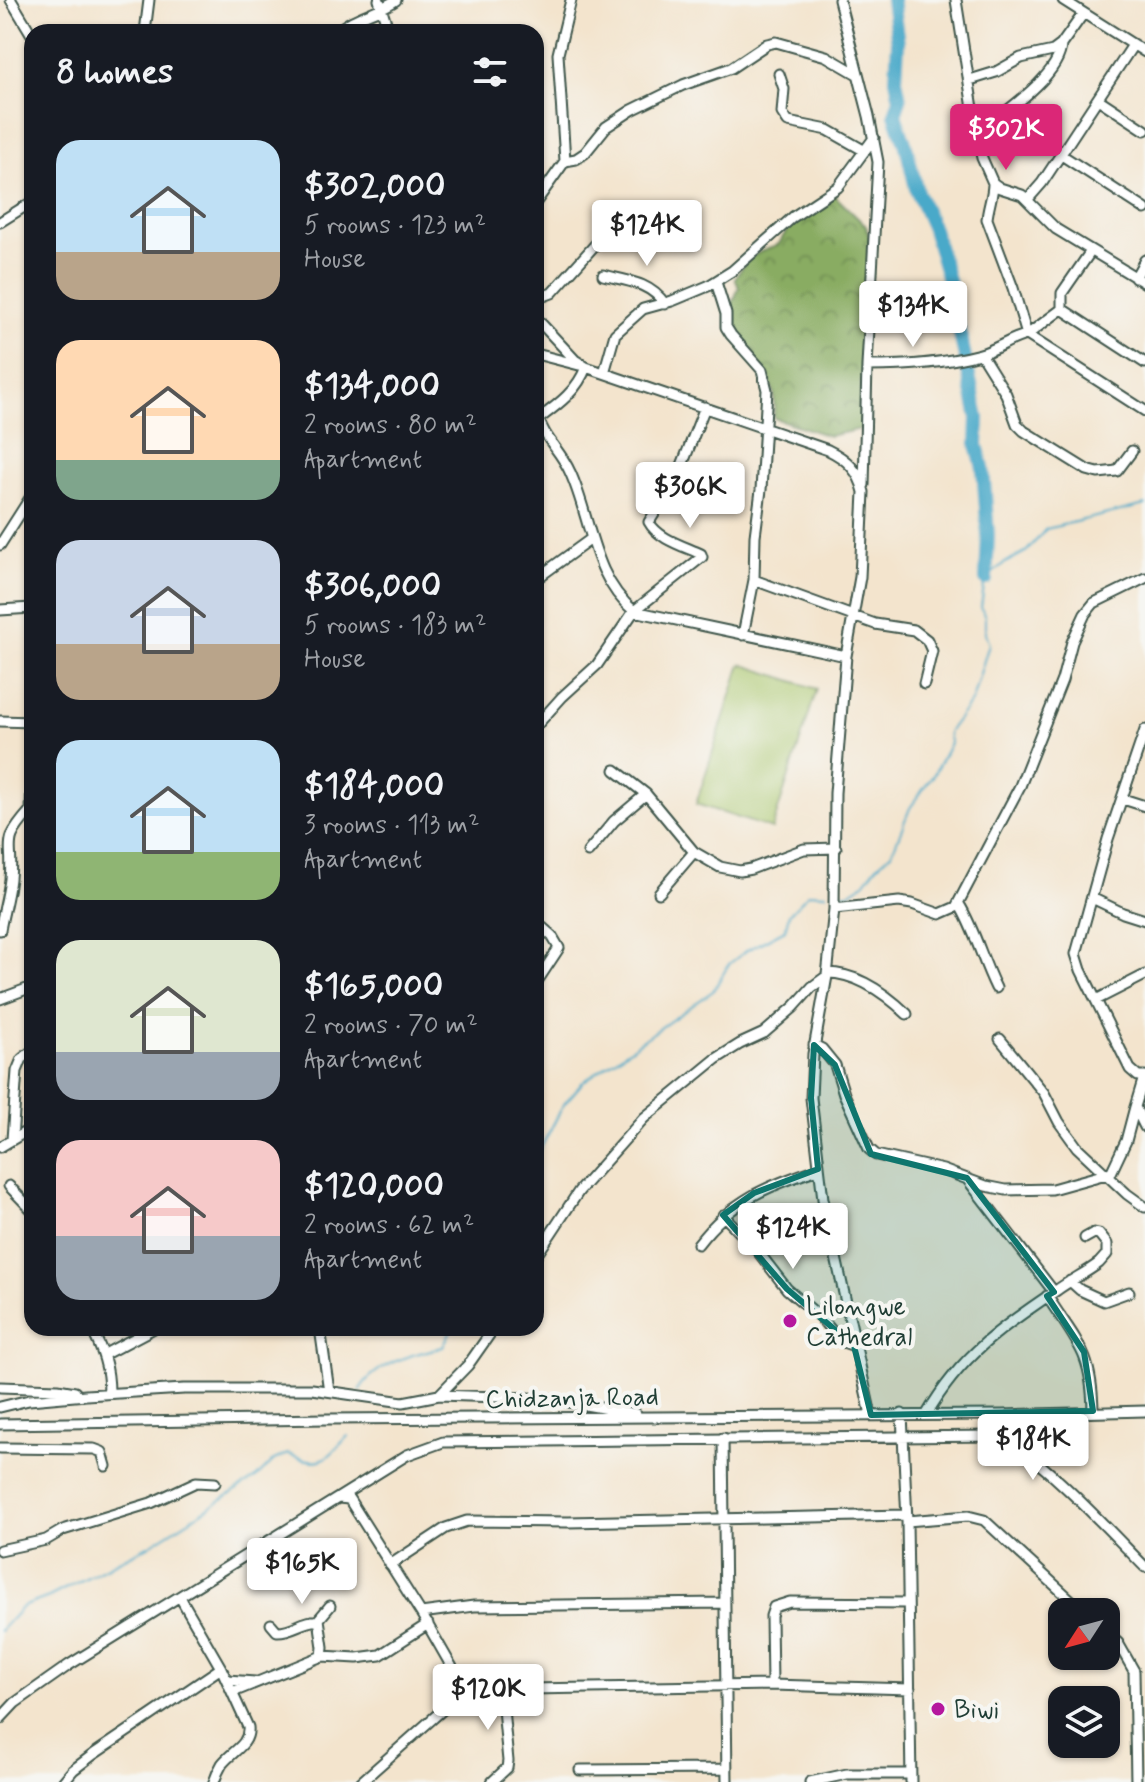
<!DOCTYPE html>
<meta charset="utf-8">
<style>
body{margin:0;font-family:Mynerve,sans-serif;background:#20242c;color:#f1f3f6;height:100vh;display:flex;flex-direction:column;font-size:30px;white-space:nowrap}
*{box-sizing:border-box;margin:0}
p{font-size:26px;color:#9ea1a6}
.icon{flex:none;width:44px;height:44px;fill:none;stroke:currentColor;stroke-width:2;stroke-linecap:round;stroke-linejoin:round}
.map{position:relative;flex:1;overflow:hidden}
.panel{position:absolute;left:24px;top:24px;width:520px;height:1312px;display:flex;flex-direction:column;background:#171b24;border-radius:24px;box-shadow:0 2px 6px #0004}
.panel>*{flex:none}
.needle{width:52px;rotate:234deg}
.controls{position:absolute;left:1048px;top:1598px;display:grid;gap:16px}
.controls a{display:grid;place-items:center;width:72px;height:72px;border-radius:16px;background:#171b24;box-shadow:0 2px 6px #0004;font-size:40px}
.price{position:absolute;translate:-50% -68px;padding:0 18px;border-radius:8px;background:#fff;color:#222;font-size:26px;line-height:52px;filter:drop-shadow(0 2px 4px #0008)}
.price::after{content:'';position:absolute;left:50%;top:48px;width:24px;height:18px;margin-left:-12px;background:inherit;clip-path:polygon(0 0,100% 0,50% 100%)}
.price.on{background:#db2777;color:#fff}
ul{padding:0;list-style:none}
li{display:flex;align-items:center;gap:24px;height:200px;padding:0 32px}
li span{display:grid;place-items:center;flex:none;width:224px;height:160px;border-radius:24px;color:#555}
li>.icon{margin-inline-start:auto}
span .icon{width:96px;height:96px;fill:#fffc;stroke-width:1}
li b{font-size:34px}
h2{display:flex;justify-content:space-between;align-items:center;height:96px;padding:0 32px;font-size:34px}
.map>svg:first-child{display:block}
.forest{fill:url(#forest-crowns);stroke:#54744b;stroke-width:2}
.garden{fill:#acc86f;stroke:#668252;stroke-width:2}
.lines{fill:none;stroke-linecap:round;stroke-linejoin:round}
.stream{stroke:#4aa9c9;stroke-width:2}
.river{stroke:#4aa9c9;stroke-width:14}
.minor-casing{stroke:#3f564b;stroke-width:13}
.minor{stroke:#fff;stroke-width:9}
.marked{fill:#0f766e;fill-opacity:0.2;stroke:#0f766e;stroke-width:6;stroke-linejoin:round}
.poi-dot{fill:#b5179e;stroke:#f6f6f2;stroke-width:3}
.labels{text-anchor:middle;stroke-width:8;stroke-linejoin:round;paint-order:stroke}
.poi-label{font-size:26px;fill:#1f3d34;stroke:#f6f6f2;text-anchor:start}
.street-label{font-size:26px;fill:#1f3d34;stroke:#f6f6f2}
</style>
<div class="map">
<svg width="1145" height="1782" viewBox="0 0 1145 1782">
<defs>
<pattern id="forest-crowns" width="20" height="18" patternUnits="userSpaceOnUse" patternTransform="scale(2)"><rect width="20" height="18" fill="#89ac62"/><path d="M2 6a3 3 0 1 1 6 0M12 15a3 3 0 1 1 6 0" fill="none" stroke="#6f8d52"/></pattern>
</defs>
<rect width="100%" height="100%" fill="#f6f6f2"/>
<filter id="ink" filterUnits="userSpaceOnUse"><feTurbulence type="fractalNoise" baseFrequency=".0125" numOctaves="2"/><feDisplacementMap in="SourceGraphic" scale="16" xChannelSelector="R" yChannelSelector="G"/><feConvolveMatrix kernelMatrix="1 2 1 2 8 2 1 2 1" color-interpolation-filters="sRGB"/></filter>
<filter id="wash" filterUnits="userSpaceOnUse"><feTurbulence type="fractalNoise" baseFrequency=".006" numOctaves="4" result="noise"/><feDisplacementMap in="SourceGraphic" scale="32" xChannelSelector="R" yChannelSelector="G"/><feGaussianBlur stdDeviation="1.8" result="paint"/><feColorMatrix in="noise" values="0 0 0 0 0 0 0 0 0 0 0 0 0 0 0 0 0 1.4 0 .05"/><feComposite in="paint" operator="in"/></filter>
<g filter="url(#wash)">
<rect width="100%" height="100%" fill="#f3e4cd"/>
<!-- forest -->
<path class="forest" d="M 834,195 L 866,226 L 871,244 L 861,360 L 861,429 L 829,436 L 774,418 L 774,393 L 768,374 L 748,353 L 746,343 L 730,324 L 733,301 L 739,288 L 735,278 C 748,257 755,253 779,244 C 792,218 808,208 834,195 Z"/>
<!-- garden -->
<path class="garden" d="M 741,664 L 817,689 L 772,829 L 696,804 Z"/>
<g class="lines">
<!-- stream -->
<path class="stream" d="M 838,894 L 849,893 L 864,883 L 877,866 L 892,853 L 910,808 L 934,774 L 950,743 L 948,732 L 972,700 L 989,644 L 985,633 L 985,618 L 981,607 L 984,586 L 986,579 L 1003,564 L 1027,551 L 1046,529 L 1145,505
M 536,1157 L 564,1104 L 583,1082 L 713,991 L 729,964 L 747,950 L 785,930 L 789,914 L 809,893 L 826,894
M 359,1391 C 374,1363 414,1354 443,1347 L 452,1328
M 0,1631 L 22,1607 L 49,1597 L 150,1545 L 257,1477 L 274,1460 L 288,1454 C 322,1467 325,1461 348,1436"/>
<!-- river -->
<path class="river" d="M 892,0 L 898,43 L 896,79 L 900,99 L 895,114 L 906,146 L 917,192 L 933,229 L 950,287 L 978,418 L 977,445 L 983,468 L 988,535 L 986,579"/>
</g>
</g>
<g filter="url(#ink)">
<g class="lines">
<defs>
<path id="minor" d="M 11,0 L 32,35
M 379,0 L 389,32
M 839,0 L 869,116 L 878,162 L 867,366 L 864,485
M 956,0 L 977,134 L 982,158 L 993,183 L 1000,188 L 1022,195 L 1056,229 L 1145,283
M 1063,0 L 1145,52
M 145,32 L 149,0
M 337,32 C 353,16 378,13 396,0
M 779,74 L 784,89 L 782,113 L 788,122 L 828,130 L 865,151
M 970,80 L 996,72 L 1021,58 L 1053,51 L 1061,45 L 1083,14
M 1098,99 L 1145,130
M 977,134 C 1000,115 1060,77 1061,45
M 1060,154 L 1145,209
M 565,161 L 558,54 L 571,0
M 993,183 C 993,196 988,207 987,219 L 1013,288 L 1027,335
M 1028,199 L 1042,183 L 1133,45
M 536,202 L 565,161 L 576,159 L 585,153 L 606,127 L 632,110 L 683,85 L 731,68 L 767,44 L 776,42 L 826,56 L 857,74
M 0,222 L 32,202
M 1091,251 L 1062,293 L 1062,309 L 1145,363
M 603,275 C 628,281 649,282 665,304
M 1135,278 L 1145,260
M 716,282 L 726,314 L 726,327 L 731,335 L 762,370 L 767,390 L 761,490 L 755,536 L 754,580 L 743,635
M 536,299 L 552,293 L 602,237 L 616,228 L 651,231
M 536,318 L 575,360 L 586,367 L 828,450 C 847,459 859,471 864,492 L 860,577 L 846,656 L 835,793 L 834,909 L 827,976 L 813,1054 L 811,1098 L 823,1199 L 871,1415
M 1027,335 L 1062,309
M 536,354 L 579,365
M 981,354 L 1006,394 L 1017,424 L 1024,431 L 1087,470 L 1098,473 L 1117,471 L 1132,451
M 867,366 C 905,366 942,364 980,354 C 996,350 1013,337 1027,335 L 1145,411
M 604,373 L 615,334 L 643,309 L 672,301 L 708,286 L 732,271 L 793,217 L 838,187 L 874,138
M 536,413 C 545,441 560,449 570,472 C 591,517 592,577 634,611 L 846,656
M 536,421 C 556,406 577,392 586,367
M 0,545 L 32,495
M 536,579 L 591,539
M 754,580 L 875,624 L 914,630 L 927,640 L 932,651 L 924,684
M 0,610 L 32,608
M 0,721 L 32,722
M 536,726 L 562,697 L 597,665 L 634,611 L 702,557 L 701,554 C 684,546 658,539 649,522 L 677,478 L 705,407
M 1145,730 L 1108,839 L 1076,954 L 1081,970 L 1130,1069 L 1138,1076 L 1145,1076
M 615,770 L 646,794 L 694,852 L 720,867 L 740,871 L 751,869 L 804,849 L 836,848
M 1123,799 L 1145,806
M 31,814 L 32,765
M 588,852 L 614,821 L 646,794
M 659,893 L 694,852
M 1092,898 L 1123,913 L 1145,920
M 959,904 C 975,930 982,960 996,988
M 834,909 L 899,902 L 912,904 L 940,914 L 956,907 L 1020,786 L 1062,680 L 1072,642 L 1085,614 L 1094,603 L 1145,578
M 536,922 L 552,936 L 559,948 L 536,983
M 0,930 C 3,913 8,896 10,879 C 14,840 0,845 30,811
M 827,973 C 858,973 886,994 907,1014
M 0,999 L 32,987
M 1096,1000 L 1145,975
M 1000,1039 L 1044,1093 L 1059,1122 L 1077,1147 L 1127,1194 L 1145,1207
M 814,1045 L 822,1049 L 835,1065 L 844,1094 L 869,1149 L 876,1155 L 943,1170 L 986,1186 L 1006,1190 L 1052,1189 L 1106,1174
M 1144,1077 L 1135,1107 L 1145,1127
M 12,1139 L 17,1071 L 22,1059 L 32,1051
M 0,1147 L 32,1128
M 1109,1177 L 1126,1141 L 1135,1107
M 968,1180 L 1054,1292
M 9,1186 L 32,1210
M 723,1215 L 756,1249 L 787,1289 L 821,1318 L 840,1341 L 854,1346
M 698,1244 C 732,1200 767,1186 818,1169
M 536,1256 L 579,1191 L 644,1118 L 716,1059 L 740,1044 L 764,1033 L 794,1007 L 812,987 L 827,976
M 1070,1281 L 1080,1290 L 1104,1301 L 1129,1292
M 1047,1296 C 1077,1343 1092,1352 1093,1411
M 91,1328 C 103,1351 109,1367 109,1393
M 320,1328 L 329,1391
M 105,1354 L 154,1328
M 0,1387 L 58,1389 L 75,1392
M 439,1395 L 468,1365 L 494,1328
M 0,1407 L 29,1400 L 86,1395 L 184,1389 L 312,1389 L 403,1402 L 439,1395 L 552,1399 L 636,1414
M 902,1414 L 907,1521 L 911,1782
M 927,1414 C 960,1356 1003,1326 1057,1290 C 1071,1280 1086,1273 1099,1263 L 1107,1254 L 1107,1244 L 1099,1234 L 1094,1233 L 1085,1238
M 0,1424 L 327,1419 L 1002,1415 L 1145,1411
M 723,1438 L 727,1782
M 0,1448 L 94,1449 L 102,1452 L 106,1466
M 338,1498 L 407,1455 L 443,1442 L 993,1436 C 1031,1444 1114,1536 1145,1567
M 907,1521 L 968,1516 L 984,1520 L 1084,1612
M 0,1550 L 46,1540 L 63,1530 L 151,1503 L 196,1482 L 215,1483
M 390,1565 L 446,1528 L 467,1521 L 568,1522 L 906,1515
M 180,1597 L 221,1668 L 248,1727 C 250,1745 232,1751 222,1764 C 219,1769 216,1776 214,1782
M 421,1613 L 474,1606 L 723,1603
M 271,1624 L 277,1631 C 292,1632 304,1619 319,1621
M 1106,1632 L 1118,1643 L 1134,1671 L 1136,1782
M 322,1656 L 323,1647 L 319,1619 L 330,1606
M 227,1680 L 255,1682
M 772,1685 L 771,1616 L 774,1607 L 790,1602 L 908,1603
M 233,1692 L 322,1656 L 357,1658 L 380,1655 L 428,1624
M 0,1719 L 15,1703 L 69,1665 L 338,1498 L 349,1499 L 421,1613 L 465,1690
M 580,1770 L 727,1769
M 63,1782 L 73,1770 L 94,1754 L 221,1668
M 361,1782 L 465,1690 L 772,1685 L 910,1689
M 492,1782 L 507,1768 L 508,1761 L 501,1688
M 810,1782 L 847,1774 L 911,1774"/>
</defs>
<!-- minor casing -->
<use href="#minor" class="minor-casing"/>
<!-- minor -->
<use href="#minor" class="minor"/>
</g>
</g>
<!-- marked area -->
<path class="marked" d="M 814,1045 L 835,1065 L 871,1154 L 967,1178 L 1054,1292 L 1047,1296 L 1084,1352 L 1093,1411 L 871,1415 L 854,1346 L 787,1289 L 723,1215 L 754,1193 L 818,1169 L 811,1098 Z"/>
<!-- markers -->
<g class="poi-dot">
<circle cx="790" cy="1321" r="8"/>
<circle cx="938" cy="1709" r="8"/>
</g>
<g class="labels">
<!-- poi labels -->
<g class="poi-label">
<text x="806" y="1315">Lilongwe<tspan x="806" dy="30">Cathedral</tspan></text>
<text x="954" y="1718">Biwi</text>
</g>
<!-- street labels -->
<g class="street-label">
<text transform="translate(572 1397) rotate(-1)" y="9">Chidzanja Road</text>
</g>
</g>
</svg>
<div class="controls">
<a><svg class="needle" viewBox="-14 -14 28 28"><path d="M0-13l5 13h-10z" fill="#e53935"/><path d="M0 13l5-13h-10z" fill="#9ea1a6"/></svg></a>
<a><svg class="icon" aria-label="layers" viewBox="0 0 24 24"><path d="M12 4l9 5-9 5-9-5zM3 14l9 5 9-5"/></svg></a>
</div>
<b class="price on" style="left:1006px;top:172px">$302K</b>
<b class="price" style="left:647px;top:268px">$124K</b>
<b class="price" style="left:913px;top:349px">$134K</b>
<b class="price" style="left:690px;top:530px">$306K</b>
<b class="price" style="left:793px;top:1271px">$124K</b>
<b class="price" style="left:1033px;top:1482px">$184K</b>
<b class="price" style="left:302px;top:1606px">$165K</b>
<b class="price" style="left:488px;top:1732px">$120K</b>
<section class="panel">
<h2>8 homes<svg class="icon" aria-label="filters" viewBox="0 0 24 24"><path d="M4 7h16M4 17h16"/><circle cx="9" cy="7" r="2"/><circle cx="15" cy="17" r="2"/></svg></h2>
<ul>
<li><span style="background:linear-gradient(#bfe0f5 70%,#b9a48a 0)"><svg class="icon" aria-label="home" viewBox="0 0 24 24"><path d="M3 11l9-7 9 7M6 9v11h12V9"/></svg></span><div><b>$302,000</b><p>5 rooms · 123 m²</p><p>House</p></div></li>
<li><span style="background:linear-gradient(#ffd9b3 75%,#7fa58c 0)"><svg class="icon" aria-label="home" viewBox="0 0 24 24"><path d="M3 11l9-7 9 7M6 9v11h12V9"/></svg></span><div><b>$134,000</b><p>2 rooms · 80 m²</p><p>Apartment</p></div></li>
<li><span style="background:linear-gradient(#c9d6e8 65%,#b9a48a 0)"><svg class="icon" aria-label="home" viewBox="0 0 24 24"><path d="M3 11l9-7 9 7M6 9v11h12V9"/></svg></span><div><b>$306,000</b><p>5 rooms · 183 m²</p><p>House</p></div></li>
<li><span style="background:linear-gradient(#bfe0f5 70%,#8fb573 0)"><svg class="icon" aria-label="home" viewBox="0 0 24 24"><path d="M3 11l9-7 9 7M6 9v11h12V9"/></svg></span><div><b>$184,000</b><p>3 rooms · 113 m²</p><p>Apartment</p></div></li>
<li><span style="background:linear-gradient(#dfe7d0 70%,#9aa5b1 0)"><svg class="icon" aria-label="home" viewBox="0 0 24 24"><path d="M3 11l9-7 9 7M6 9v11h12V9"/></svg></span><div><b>$165,000</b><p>2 rooms · 70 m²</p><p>Apartment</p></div></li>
<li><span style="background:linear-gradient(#f6c9c9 60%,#9aa5b1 0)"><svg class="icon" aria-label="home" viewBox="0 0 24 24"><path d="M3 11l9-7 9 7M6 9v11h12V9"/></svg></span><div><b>$120,000</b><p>2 rooms · 62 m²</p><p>Apartment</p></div></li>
</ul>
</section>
</div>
